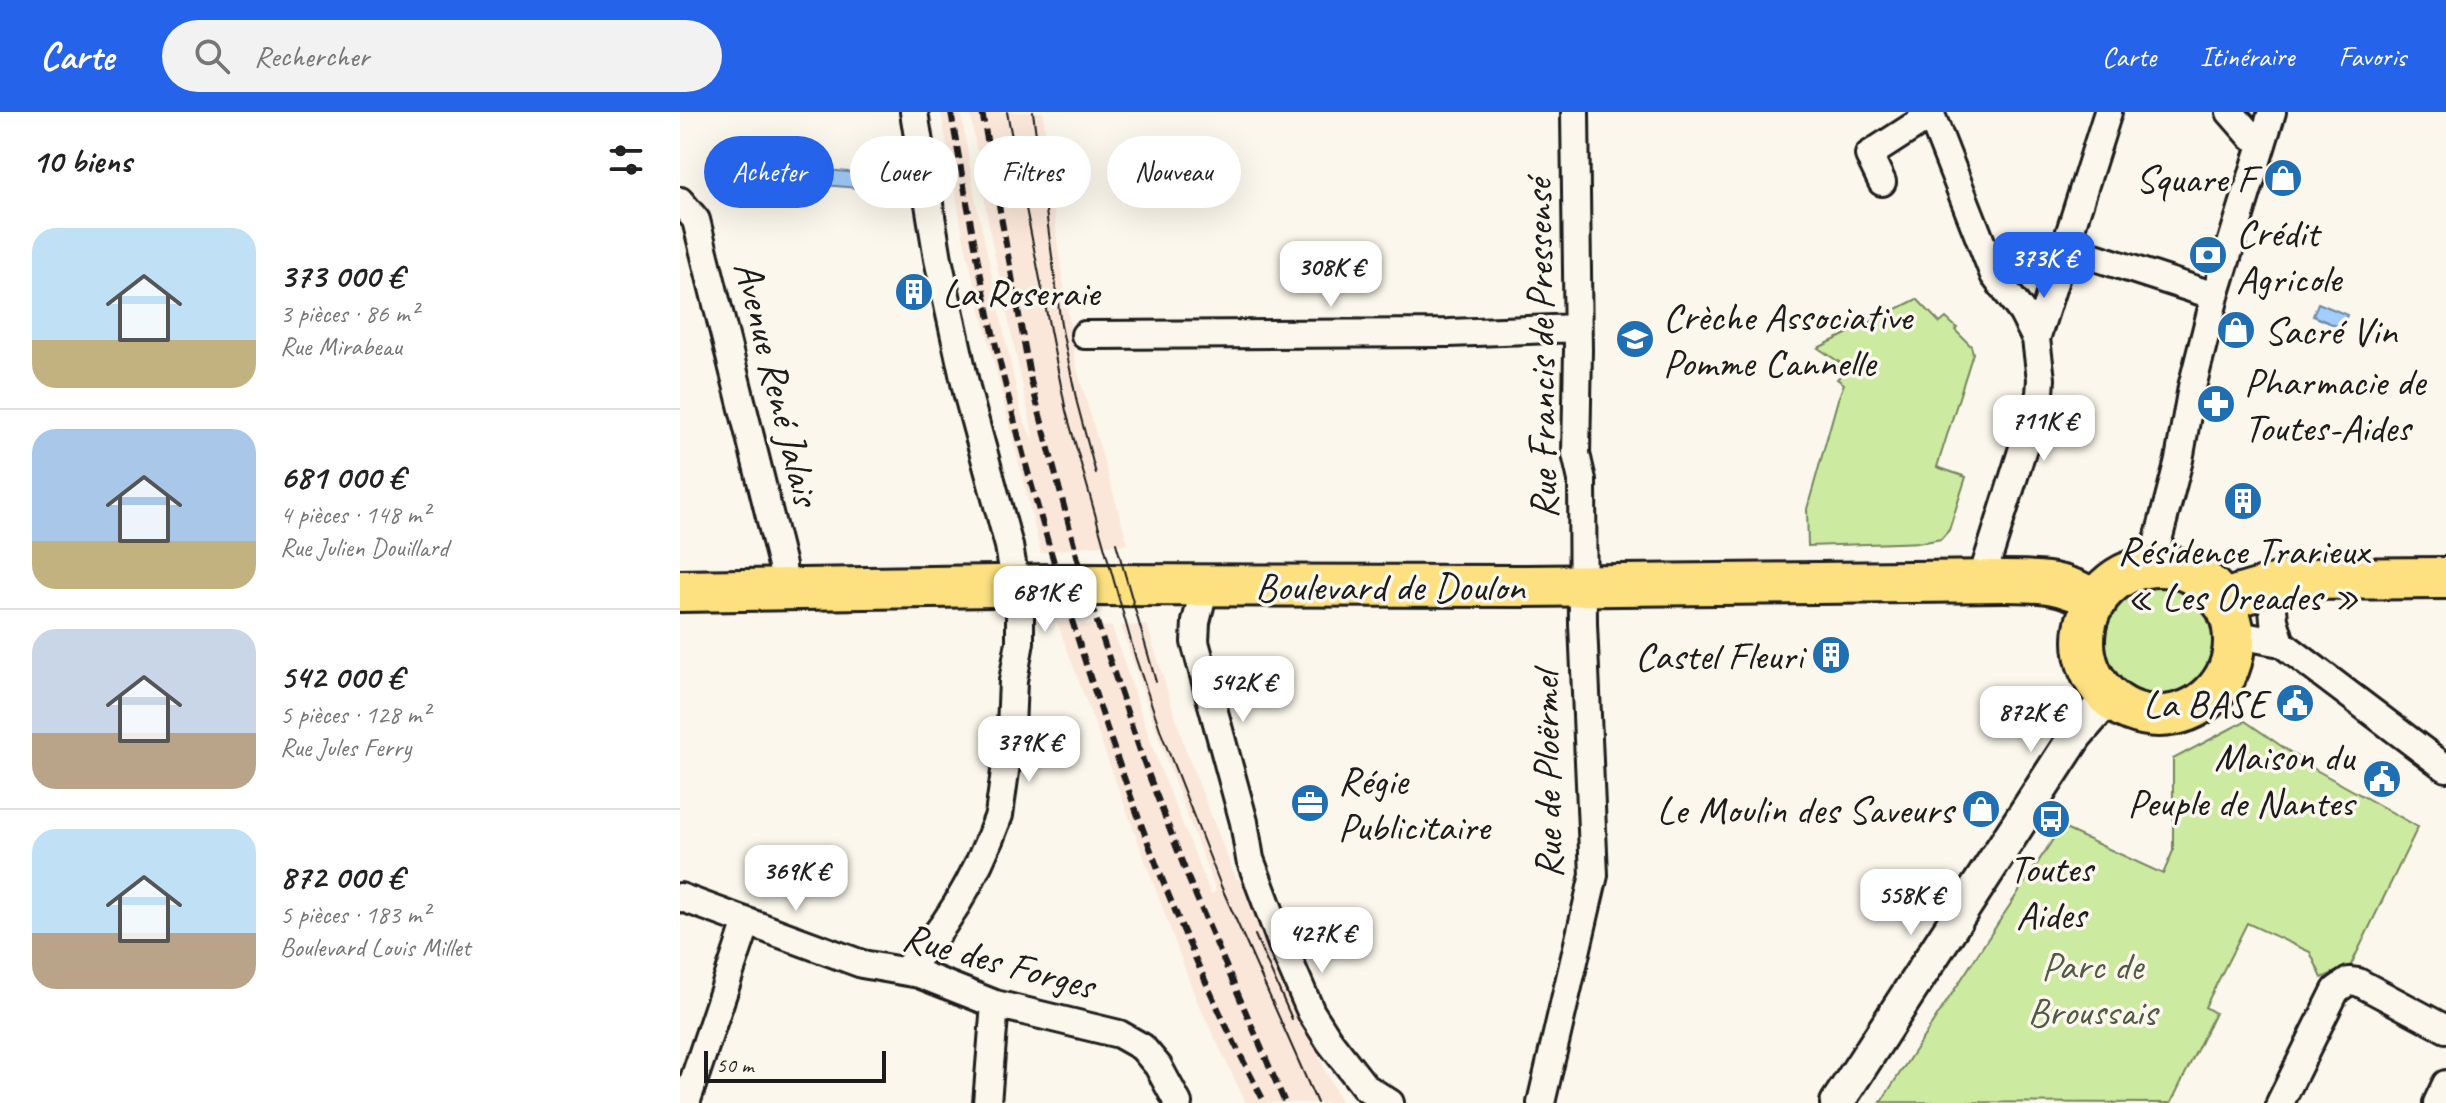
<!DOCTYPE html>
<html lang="fr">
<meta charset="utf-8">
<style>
body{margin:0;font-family:Caveat,sans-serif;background:#f2f2f2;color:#222;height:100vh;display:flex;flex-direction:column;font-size:30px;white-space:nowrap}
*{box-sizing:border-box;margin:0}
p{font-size:26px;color:#767676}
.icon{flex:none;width:44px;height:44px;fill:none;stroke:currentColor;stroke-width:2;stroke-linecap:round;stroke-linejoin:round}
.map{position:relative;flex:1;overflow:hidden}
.side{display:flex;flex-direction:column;background:#fff;width:680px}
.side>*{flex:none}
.banner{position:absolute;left:24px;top:24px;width:760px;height:72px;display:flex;gap:16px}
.scale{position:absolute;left:24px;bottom:20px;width:182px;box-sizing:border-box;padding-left:8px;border:4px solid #1c1c1c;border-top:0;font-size:22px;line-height:28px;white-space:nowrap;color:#1c1c1c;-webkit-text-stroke:6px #fbf7ec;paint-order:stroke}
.price{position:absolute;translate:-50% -68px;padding:0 18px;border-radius:16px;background:#fff;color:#222;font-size:26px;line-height:52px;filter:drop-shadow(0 2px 4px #0008)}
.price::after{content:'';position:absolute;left:50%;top:48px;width:24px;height:18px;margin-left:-12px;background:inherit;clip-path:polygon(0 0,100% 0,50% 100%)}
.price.active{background:#2563eb;color:#fff}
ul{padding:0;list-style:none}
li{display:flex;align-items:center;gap:24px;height:200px;padding:0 32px}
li+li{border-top:2px solid #e0e0e0}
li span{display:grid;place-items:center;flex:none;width:224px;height:160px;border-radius:24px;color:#555}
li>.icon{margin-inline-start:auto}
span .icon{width:96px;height:96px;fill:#fffc;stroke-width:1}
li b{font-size:34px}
h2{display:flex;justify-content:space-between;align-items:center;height:96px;padding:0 32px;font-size:34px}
.tag{padding:0 28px;border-radius:36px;background:#fff;box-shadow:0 8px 32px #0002;font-size:28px;line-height:72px}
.tag.active{background:#2563eb;color:#fff}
header{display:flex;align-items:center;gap:48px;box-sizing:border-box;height:112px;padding:0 40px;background:#2563eb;color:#fff}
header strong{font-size:38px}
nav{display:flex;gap:44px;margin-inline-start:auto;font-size:28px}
.search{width:560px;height:72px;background:#f2f2f2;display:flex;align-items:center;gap:20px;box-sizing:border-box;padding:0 28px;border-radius:44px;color:#767676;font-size:30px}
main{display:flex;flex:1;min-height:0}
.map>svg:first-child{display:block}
.built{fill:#fae7d9}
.green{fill:#cdeaa1;stroke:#74835e;stroke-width:2}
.water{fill:#a1cefc;stroke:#6c87a2;stroke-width:2}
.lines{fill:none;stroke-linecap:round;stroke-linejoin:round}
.minor-casing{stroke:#1c1c1c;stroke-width:32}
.tertiary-casing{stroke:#1c1c1c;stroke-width:38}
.primary-casing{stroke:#1c1c1c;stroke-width:46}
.minor{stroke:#fbf7ec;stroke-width:26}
.tertiary{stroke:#fbf7ec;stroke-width:32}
.primary{stroke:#fde080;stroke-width:40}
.tram{stroke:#1c1c1c;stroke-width:2}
.rail{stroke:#1c1c1c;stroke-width:6;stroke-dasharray:12 6;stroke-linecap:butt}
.labels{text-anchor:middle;stroke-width:7;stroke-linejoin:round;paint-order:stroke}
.poi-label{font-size:40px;fill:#1c1c1c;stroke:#fbf7ec;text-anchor:start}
.street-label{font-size:40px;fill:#1c1c1c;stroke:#fbf7ec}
.park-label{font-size:40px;fill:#515a44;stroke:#fbf7ec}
</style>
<header>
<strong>Carte</strong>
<div class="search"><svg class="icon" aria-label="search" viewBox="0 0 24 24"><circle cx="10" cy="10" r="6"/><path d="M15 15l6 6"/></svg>Rechercher</div>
<nav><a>Carte</a><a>Itinéraire</a><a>Favoris</a></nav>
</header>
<main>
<section class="side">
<h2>10 biens<svg class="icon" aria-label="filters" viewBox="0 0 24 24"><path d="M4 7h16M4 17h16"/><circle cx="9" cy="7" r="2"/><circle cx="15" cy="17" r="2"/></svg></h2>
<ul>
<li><span style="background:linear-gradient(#bfe0f5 70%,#c2b280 0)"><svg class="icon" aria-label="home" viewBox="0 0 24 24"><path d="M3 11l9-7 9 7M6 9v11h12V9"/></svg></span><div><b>373 000 €</b><p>3 pièces · 86 m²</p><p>Rue Mirabeau</p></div></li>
<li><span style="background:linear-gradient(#a9c7e8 70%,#c2b280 0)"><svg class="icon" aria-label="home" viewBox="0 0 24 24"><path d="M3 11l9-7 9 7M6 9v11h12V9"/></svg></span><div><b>681 000 €</b><p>4 pièces · 148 m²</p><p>Rue Julien Douillard</p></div></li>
<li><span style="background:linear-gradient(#c9d6e8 65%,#b9a48a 0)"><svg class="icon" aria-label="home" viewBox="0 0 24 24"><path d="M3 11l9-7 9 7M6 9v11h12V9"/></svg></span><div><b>542 000 €</b><p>5 pièces · 128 m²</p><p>Rue Jules Ferry</p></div></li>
<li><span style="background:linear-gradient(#bfe0f5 65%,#b9a48a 0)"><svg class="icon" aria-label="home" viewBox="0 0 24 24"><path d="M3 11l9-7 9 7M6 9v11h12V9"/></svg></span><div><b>872 000 €</b><p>5 pièces · 183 m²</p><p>Boulevard Louis Millet</p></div></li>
</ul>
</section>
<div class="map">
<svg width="1766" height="991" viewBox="0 0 1766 991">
<rect width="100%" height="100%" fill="#fbf7ec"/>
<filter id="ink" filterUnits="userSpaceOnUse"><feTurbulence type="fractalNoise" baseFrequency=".0125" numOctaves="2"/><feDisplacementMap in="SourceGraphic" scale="16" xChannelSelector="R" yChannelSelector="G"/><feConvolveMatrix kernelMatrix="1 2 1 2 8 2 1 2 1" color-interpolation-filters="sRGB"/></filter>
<g filter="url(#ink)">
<!-- built -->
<path class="built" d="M 261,0 L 281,0 L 294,80 L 342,304 L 355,332 L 311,126 L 290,0 L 363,0 L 378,135 L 396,253 L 448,432 L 406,434 L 361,441 L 284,129 Z
M 377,510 L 432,515 L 478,651 L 531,782 L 536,779 L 487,650 L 441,514 L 467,513 L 506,639 L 547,744 L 556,766 L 561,769 L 565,768 L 644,956 L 662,991 L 566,991 L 516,887 Z"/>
<!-- green -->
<path class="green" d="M 1237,187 L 1260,211 L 1266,206 L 1277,216 L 1275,218 L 1291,234 L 1293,241 L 1257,355 L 1286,365 L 1269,418 L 1261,427 L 1245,430 L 1128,434 L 1127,397 L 1158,287 L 1164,272 L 1157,267 L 1168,256 L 1138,236 Z
M1423 529a56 56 0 1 1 112 0a56 56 0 1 1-112 0Z
M 1565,609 L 1636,658 L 1738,715 L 1671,853 L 1642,866 L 1630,840 L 1567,811 L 1525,895 L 1535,901 L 1491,991 L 1201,990 L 1381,715 L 1483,762 L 1493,739 L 1493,647 Z"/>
<!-- water -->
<path class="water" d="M 147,58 L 178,61 L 177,76 L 145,73 Z
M 1638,191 L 1667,203 L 1661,216 L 1633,204 Z"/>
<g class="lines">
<defs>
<path id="minor" d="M 1250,0 L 1314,163 L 1342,200 L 1356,227
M 1550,0 L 1571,24
M 1202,70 L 1189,43 L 1251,3
M 0,89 L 16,108 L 102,453 L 103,478
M 1384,135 L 1535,184
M 405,223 L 769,221 L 897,216
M 1474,455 L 1477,432 L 1499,348 L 1512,275 L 1535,184 L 1592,0
M 1301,469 L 1360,282 L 1361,267 L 1356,227 L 1428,0
M 525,474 L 516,510 L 515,530 L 564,710 L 570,747 L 603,835 L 631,900 L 650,930 L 685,975 L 710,991
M 1591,474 L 1594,508 L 1601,531
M 1554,528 L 1569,525 L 1601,531 L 1766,656
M 0,785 L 182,852 L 239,862 L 315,892 L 439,922 L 462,935 L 478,954 L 498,991
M 224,859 C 267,818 298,760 319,703 L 331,616 L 333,569 L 340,530 L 340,498 L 329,434 L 287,280 L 258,147 L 234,0
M 6,991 L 67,810
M 307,991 L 315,892
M 861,991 L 914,763 L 903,512 L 902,368 L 896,342 L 898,238 L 895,0
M 1600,991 L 1656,878 L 1669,869 L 1678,870 L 1766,917
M 1757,991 L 1766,972"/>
<path id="tertiary" d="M 1157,991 L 1396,623 L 1429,585"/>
<path id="primary" d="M1404 529a75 75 0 1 1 150 0a75 75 0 1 1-150 0Z
M 0,479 L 381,473 L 845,474 L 1324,469 C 1358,469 1387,469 1416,490
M 1543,491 L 1557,484 L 1615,467 L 1766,466"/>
</defs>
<!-- minor casing -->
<use href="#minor" class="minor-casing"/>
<!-- tertiary casing -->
<use href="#tertiary" class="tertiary-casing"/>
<!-- primary casing -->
<use href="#primary" class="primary-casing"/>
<!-- minor -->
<use href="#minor" class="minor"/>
<!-- tertiary -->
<use href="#tertiary" class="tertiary"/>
<!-- primary -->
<use href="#primary" class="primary"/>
<!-- tram -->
<path class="tram" d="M 327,0 L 386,299 L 456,547 L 482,623 L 541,774 L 637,991
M 353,0 L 381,213 L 397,291 L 416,362
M 436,431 L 476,570
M 575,823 L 612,907"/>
<!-- rail -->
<path class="rail" d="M 271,0 C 288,97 305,196 330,291 C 353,384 381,475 410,565 C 458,713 512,853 585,991
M 302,0 L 351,269 L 405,474 L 463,648 L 509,768 L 605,991"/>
</g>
</g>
<!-- icons -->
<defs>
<symbol id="shop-disc" viewBox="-11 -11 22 22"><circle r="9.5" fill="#1f6fb2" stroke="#fbf7ec"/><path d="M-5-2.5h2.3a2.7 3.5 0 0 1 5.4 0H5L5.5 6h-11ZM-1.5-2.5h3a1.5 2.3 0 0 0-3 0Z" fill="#fff"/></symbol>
<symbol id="bank-disc" viewBox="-11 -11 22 22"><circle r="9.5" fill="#1f6fb2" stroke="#fbf7ec"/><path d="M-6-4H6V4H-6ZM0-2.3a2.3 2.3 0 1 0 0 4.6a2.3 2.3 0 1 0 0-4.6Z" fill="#fff"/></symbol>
<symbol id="building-disc" viewBox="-11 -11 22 22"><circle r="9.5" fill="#1f6fb2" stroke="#fbf7ec"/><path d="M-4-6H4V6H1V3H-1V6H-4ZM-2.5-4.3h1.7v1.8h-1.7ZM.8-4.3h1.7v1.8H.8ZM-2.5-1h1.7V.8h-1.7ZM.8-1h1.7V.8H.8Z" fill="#fff"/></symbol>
<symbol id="school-disc" viewBox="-11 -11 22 22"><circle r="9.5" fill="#1f6fb2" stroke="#fbf7ec"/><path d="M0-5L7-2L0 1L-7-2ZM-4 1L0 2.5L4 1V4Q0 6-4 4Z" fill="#fff"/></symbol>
<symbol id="pharmacy-disc" viewBox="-11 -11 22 22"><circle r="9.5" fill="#1f6fb2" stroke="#fbf7ec"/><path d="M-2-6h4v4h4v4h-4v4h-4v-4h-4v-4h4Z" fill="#fff"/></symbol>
<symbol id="civic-disc" viewBox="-11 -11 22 22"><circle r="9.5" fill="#1f6fb2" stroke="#fbf7ec"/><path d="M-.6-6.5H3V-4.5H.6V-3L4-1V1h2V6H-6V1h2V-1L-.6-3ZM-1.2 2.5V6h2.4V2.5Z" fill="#fff"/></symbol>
<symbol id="office-disc" viewBox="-11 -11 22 22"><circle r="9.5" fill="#1f6fb2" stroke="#fbf7ec"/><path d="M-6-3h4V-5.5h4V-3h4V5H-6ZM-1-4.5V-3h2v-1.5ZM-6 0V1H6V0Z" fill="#fff"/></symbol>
<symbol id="bus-disc" viewBox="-11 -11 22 22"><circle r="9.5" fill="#1f6fb2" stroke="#fbf7ec"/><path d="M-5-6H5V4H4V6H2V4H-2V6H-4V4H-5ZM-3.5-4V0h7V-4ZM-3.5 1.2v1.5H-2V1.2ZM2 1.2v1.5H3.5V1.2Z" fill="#fff"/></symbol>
</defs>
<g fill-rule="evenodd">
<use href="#shop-disc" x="1581" y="44" width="44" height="44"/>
<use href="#bank-disc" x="1506" y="121" width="44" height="44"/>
<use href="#building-disc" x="212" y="158" width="44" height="44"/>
<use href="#shop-disc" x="1534" y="196" width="44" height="44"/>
<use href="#school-disc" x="933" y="205" width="44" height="44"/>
<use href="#pharmacy-disc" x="1514" y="270" width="44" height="44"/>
<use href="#building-disc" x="1541" y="367" width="44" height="44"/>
<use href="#building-disc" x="1129" y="521" width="44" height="44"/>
<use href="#civic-disc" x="1593" y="569" width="44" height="44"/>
<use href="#civic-disc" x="1680" y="645" width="44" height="44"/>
<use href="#office-disc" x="608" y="669" width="44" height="44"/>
<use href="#shop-disc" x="1279" y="675" width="44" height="44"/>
<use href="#bus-disc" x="1349" y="685" width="44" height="44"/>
</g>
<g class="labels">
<!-- poi labels -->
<g class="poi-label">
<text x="1575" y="80" text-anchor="end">Square F</text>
<text x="1556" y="134">Crédit<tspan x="1556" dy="46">Agricole</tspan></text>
<text x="262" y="194">La Roseraie</text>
<text x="983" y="218">Crèche Associative<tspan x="983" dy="46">Pomme Cannelle</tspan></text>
<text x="1584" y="232">Sacré Vin</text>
<text x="1564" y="283">Pharmacie de<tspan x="1564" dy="46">Toutes-Aides</tspan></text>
<text x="1563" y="452" text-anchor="middle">Résidence Trarieux<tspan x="1563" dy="46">« Les Oreades »</tspan></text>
<text x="1123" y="557" text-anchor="end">Castel Fleuri</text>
<text x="1587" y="605" text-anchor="end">La BASE</text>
<text x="1674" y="658" text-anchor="end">Maison du<tspan x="1674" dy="46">Peuple de Nantes</tspan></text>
<text x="658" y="682">Régie<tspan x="658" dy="46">Publicitaire</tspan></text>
<text x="1273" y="711" text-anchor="end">Le Moulin des Saveurs</text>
<text x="1371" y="770" text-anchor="middle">Toutes<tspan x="1371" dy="46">Aides</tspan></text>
</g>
<!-- street labels -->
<g class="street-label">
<text transform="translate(860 237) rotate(-91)" y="14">Rue Francis de Pressensé</text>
<text transform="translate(98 271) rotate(76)" y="14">Avenue René Jalais</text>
<text x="710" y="488">Boulevard de Doulon</text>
<text transform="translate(866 663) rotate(-91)" y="14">Rue de Ploërmel</text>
<text transform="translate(319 848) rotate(15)" y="14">Rue des Forges</text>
</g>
<!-- park labels -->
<g class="park-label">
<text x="1412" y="867">Parc de<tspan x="1412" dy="46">Broussais</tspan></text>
</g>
</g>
</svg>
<div class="scale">50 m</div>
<b class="price active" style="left:1364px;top:188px">373K €</b>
<b class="price" style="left:651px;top:197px">308K €</b>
<b class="price" style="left:1364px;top:351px">711K €</b>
<b class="price" style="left:365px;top:522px">681K €</b>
<b class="price" style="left:563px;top:612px">542K €</b>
<b class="price" style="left:1351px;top:642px">872K €</b>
<b class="price" style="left:349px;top:672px">379K €</b>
<b class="price" style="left:116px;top:801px">369K €</b>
<b class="price" style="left:1231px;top:825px">558K €</b>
<b class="price" style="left:642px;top:863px">427K €</b>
<div class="banner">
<a class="tag active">Acheter</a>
<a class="tag">Louer</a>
<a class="tag">Filtres</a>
<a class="tag">Nouveau</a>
</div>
</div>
</main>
